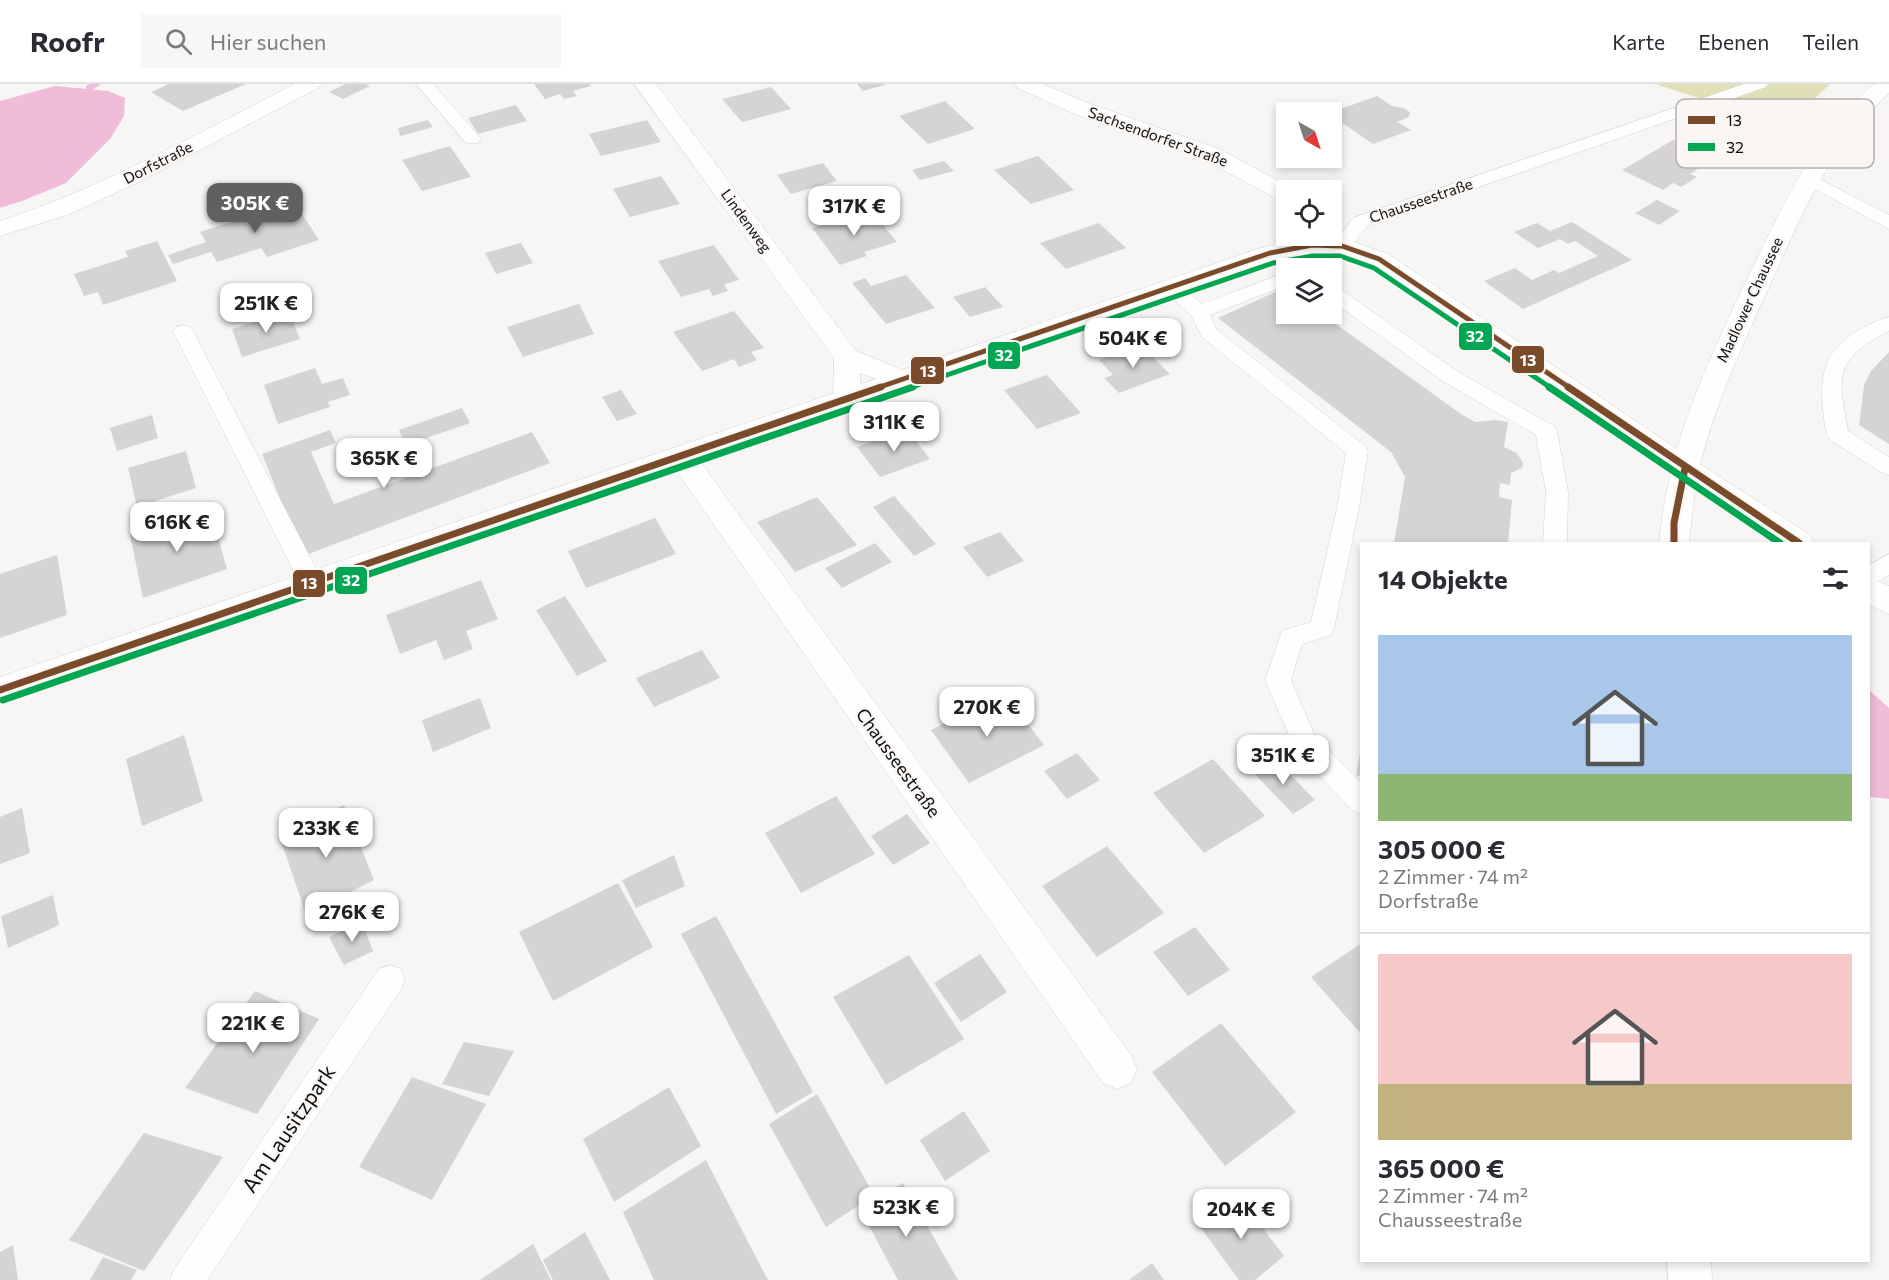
<!DOCTYPE html>
<html lang="de">
<meta charset="utf-8">
<style>
body{margin:0;font-family:Commissioner,sans-serif;background:#f7f7f7;color:#2b2b33;height:100vh;display:flex;flex-direction:column;font-size:22px;white-space:nowrap}
*{box-sizing:border-box;margin:0}
p{font-size:20px;color:#7c7c81}
.icon{flex:none;width:33px;height:33px;fill:none;stroke:currentColor;stroke-width:2;stroke-linecap:round;stroke-linejoin:round}
.map{position:relative;flex:1;overflow:hidden}
.panel{position:absolute;left:1360px;top:458px;width:510px;height:720px;display:flex;flex-direction:column;background:#fff;border-radius:0px;box-shadow:0 3px 9px #0003}
.panel>*{flex:none}
.needle{width:39px;rotate:141deg}
.controls{position:absolute;left:1276px;top:18px;display:grid;gap:12px}
.controls a{display:grid;place-items:center;width:66px;height:66px;border-radius:0px;background:#fff;box-shadow:0 3px 9px #0003;font-size:30px}
.price{position:absolute;translate:-50% -51px;padding:0 14px;border-radius:12px;background:#fff;color:#222;font-size:20px;line-height:39px;filter:drop-shadow(0 2px 3px #0008)}
.price::after{content:'';position:absolute;left:50%;top:36px;width:18px;height:14px;margin-left:-9px;background:inherit;clip-path:polygon(0 0,100% 0,50% 100%)}
.price.on{background:#615f5f;color:#fff}
ul{padding:0;list-style:none}
li{display:grid;align-content:center;gap:12px;height:318px;padding:0 18px}
li+li{border-top:2px solid #e1e1e2}
li span{display:grid;place-items:center;height:186px;border-radius:0px;color:#555}
li>.icon{margin-inline-start:auto}
span .icon{width:108px;height:108px;fill:#fffc;stroke-width:1}
li b{font-size:26px}
h2{display:flex;justify-content:space-between;align-items:center;height:72px;padding:0 18px;font-size:26px}
header{display:flex;align-items:center;gap:36px;box-sizing:border-box;height:84px;padding:0 30px;background:#fff;border-bottom:2px solid #e1e1e2}
header strong{font-size:28px}
nav{display:flex;gap:33px;margin-inline-start:auto;font-size:21px}
.search{width:420px;height:54px;background:#f7f7f7;display:flex;align-items:center;gap:15px;box-sizing:border-box;padding:0 21px;border-radius:0px;color:#7c7c81;font-size:22px}
.map>svg:first-child{display:block}
.forest{fill:#dfe0b5}
.water{fill:#efbcda}
.lines{fill:none;stroke-linecap:round;stroke-linejoin:round}
.stream{fill:#efbcda;fill-rule:evenodd}
.building{fill:#d6d4d3}
.service-casing{stroke:#d4d3d2;stroke-width:1}
.minor-casing{stroke:#d4d3d2;stroke-width:1}
.tertiary-casing{stroke:#d4d3d2;stroke-width:1}
.secondary-casing{stroke:#d4d3d2;stroke-width:1}
.service{fill:#fefefe;fill-rule:evenodd}
.minor{fill:#fefefe;fill-rule:evenodd}
.tertiary{fill:#fefefe;fill-rule:evenodd}
.secondary{fill:#fefefe;fill-rule:evenodd}
.bus-1-far1-casing{stroke:#f9f6f4;stroke-width:8}
.bus-1-casing{stroke:#f9f6f4;stroke-width:11}
.bus-2-far1-casing{stroke:#f9f6f4;stroke-width:8}
.bus-2-casing{stroke:#f9f6f4;stroke-width:11}
.bus-1-far1{stroke:#7a4b2a;stroke-width:5}
.bus-1{stroke:#7a4b2a;stroke-width:7}
.bus-2-far1{stroke:#00a651;stroke-width:5}
.bus-2{stroke:#00a651;stroke-width:7}
.labels{text-anchor:middle;stroke-width:4.5;stroke-linejoin:round;paint-order:stroke}
.far-street-label{font-size:15px;fill:#0f0e0e;stroke:#f9f6f4}
.street-label{font-size:18px;fill:#0f0e0e;stroke:#f9f6f4}
.near-street-label{font-size:21px;fill:#0f0e0e;stroke:#f9f6f4}
.key{fill:#f9f6f4;stroke:#b3b0af;stroke-width:1.5}
.key-label{font-size:16px;fill:#0f0e0e}
.line-badge{stroke:#f9f6f4;stroke-width:2}
.badge-label{font-size:16px;text-anchor:middle;font-weight:bold;fill:#fff}
</style>
<header>
<strong>Roofr</strong>
<div class="search"><svg class="icon" aria-label="search" viewBox="0 0 24 24"><circle cx="10" cy="10" r="6"/><path d="M15 15l6 6"/></svg>Hier suchen</div>
<nav><a>Karte</a><a>Ebenen</a><a>Teilen</a></nav>
</header>
<div class="map">
<svg width="1889" height="1196" viewBox="0 0 1889 1196">
<rect width="100%" height="100%" fill="#f8f6f5"/>
<!-- forest -->
<path class="forest" d="M 1655,0 L 1830,0 L 1776,52 L 1715,19 Z"/>
<!-- water -->
<path class="water" d="M 55,2 L 108,7 L 125,14 L 124,32 L 110,55 L 66,99 L 22,117 L 0,124 L 0,17 Z
M 1869,606 L 1889,624 L 1889,715 L 1869,713 Z"/>
<g class="lines">
<!-- stream -->
<path class="stream" d="M 90,0 L 101,0 L 92,6 L 86,6 L 86,2 Z"/>
</g>
<!-- building -->
<path class="building" d="M 169,0 L 246,0 L 183,27 L 151,8 Z
M 346,0 L 366,0 L 370,2 L 343,15 L 329,8 Z
M 534,0 L 589,0 L 591,2 L 573,7 L 577,12 L 564,15 L 560,10 L 545,15 Z
M 857,0 L 885,0 L 885,1 L 863,7 Z
M 771,3 L 791,25 L 742,38 L 722,15 Z
M 1377,12 L 1392,22 L 1403,24 L 1410,28 L 1409,33 L 1397,38 L 1411,46 L 1373,60 L 1332,32 L 1332,28 Z
M 945,17 L 975,45 L 928,60 L 899,32 Z
M 516,21 L 527,37 L 478,50 L 468,34 Z
M 428,36 L 433,43 L 400,52 L 398,44 Z
M 647,36 L 661,58 L 601,72 L 589,50 Z
M 1673,56 L 1714,74 L 1690,90 L 1697,93 L 1681,103 L 1673,99 L 1663,106 L 1622,86 Z
M 450,62 L 471,93 L 422,107 L 402,76 Z
M 1038,72 L 1074,106 L 1031,120 L 994,86 Z
M 944,77 L 954,87 L 920,96 L 912,86 Z
M 823,79 L 837,97 L 791,110 L 777,91 Z
M 661,92 L 680,120 L 630,133 L 613,105 Z
M 291,113 L 319,156 L 267,173 L 261,164 L 217,178 L 211,168 L 173,180 L 168,171 L 206,158 L 200,148 L 244,134 L 241,129 Z
M 1657,116 L 1680,127 L 1659,141 L 1635,129 Z
M 871,127 L 897,158 L 864,168 L 867,172 L 840,181 L 812,144 Z
M 1572,138 L 1632,176 L 1523,225 L 1484,197 L 1515,184 L 1532,196 L 1554,186 L 1559,189 L 1598,172 L 1575,157 L 1568,160 L 1560,155 L 1538,164 L 1514,148 L 1537,139 L 1550,147 Z
M 1099,139 L 1126,164 L 1066,185 L 1040,159 Z
M 157,157 L 177,197 L 103,221 L 98,208 L 84,212 L 74,190 L 128,173 L 125,167 Z
M 521,159 L 533,179 L 496,190 L 485,169 Z
M 714,161 L 739,196 L 724,200 L 728,207 L 713,212 L 709,205 L 681,213 L 658,177 Z
M 906,191 L 935,224 L 886,240 L 852,199 L 865,194 L 871,202 Z
M 985,203 L 1003,223 L 970,233 L 953,213 Z
M 1286,203 L 1287,230 L 1322,230 L 1461,330 L 1475,338 L 1496,336 L 1508,338 L 1504,363 L 1517,369 L 1523,379 L 1522,384 L 1511,389 L 1510,401 L 1500,399 L 1499,413 L 1512,416 L 1508,459 L 1394,459 L 1405,393 L 1391,368 L 1218,234 Z
M 579,220 L 594,250 L 523,273 L 507,243 Z
M 289,227 L 300,255 L 242,273 L 232,245 Z
M 734,227 L 764,264 L 751,268 L 757,276 L 739,283 L 734,275 L 702,287 L 673,248 Z
M 1141,261 L 1170,290 L 1119,309 L 1104,294 L 1113,291 L 1099,276 Z
M 1889,268 L 1889,360 L 1859,341 L 1864,301 L 1871,287 Z
M 315,284 L 322,300 L 343,294 L 350,311 L 328,318 L 330,323 L 278,340 L 264,301 Z
M 1047,291 L 1081,329 L 1037,345 L 1004,306 Z
M 621,306 L 637,330 L 617,337 L 602,313 Z
M 462,324 L 470,339 L 406,361 L 399,346 Z
M 152,331 L 158,354 L 117,367 L 110,344 Z
M 907,345 L 930,375 L 880,393 L 857,363 Z
M 330,346 L 336,359 L 311,368 L 334,420 L 532,348 L 550,379 L 303,472 L 262,370 Z
M 186,367 L 196,404 L 137,423 L 128,384 Z
M 894,412 L 936,460 L 914,472 L 873,423 Z
M 817,413 L 857,461 L 795,488 L 757,438 Z
M 210,425 L 227,485 L 143,514 L 130,451 Z
M 655,434 L 676,470 L 586,504 L 568,467 Z
M 1000,448 L 1024,477 L 987,493 L 963,463 Z
M 875,459 L 892,478 L 842,504 L 825,484 Z
M 57,471 L 67,531 L 0,554 L 0,490 Z
M 481,496 L 498,535 L 466,547 L 473,565 L 444,576 L 436,556 L 400,570 L 386,531 Z
M 565,512 L 607,577 L 577,592 L 536,526 Z
M 702,566 L 720,594 L 654,623 L 636,594 Z
M 1005,610 L 1044,661 L 969,699 L 931,646 Z
M 480,614 L 491,644 L 433,668 L 422,636 Z
M 184,651 L 203,717 L 142,742 L 126,675 Z
M 1361,663 L 1362,663 L 1362,693 L 1356,691 Z
M 1077,669 L 1100,696 L 1067,715 L 1044,687 Z
M 1273,673 L 1315,716 L 1293,730 L 1252,687 Z
M 1213,675 L 1265,732 L 1204,769 L 1153,709 Z
M 836,712 L 875,770 L 801,809 L 765,749 Z
M 344,721 L 374,796 L 306,830 L 279,751 Z
M 22,724 L 30,769 L 0,780 L 0,733 Z
M 907,730 L 930,759 L 893,781 L 871,752 Z
M 1107,762 L 1164,829 L 1097,873 L 1042,802 Z
M 674,771 L 685,802 L 636,824 L 622,796 Z
M 618,799 L 653,863 L 553,917 L 519,848 Z
M 53,811 L 59,841 L 8,864 L 1,832 Z
M 716,832 L 813,1008 L 776,1030 L 681,850 Z
M 362,838 L 373,867 L 344,881 L 329,853 Z
M 1195,843 L 1230,886 L 1188,912 L 1153,868 Z
M 1362,859 L 1362,951 L 1311,893 Z
M 980,870 L 1007,908 L 961,938 L 934,899 Z
M 909,871 L 964,955 L 886,1001 L 833,913 Z
M 255,907 L 319,935 L 257,1030 L 185,1004 Z
M 1221,939 L 1296,1028 L 1225,1082 L 1152,988 Z
M 464,958 L 514,967 L 489,1012 L 442,1000 Z
M 412,993 L 486,1020 L 432,1116 L 359,1083 Z
M 669,1003 L 701,1062 L 614,1118 L 583,1055 Z
M 817,1010 L 874,1111 L 826,1143 L 769,1040 Z
M 964,1027 L 990,1067 L 945,1097 L 920,1056 Z
M 144,1049 L 223,1073 L 144,1187 L 69,1156 Z
M 706,1076 L 746,1154 L 768,1196 L 654,1196 L 623,1128 Z
M 903,1099 L 958,1196 L 898,1196 L 860,1125 Z
M 1237,1110 L 1284,1172 L 1255,1196 L 1239,1196 L 1198,1140 Z
M 585,1148 L 610,1196 L 553,1196 L 543,1176 Z
M 533,1160 L 551,1196 L 480,1196 Z
M 13,1161 L 18,1196 L 0,1196 L 0,1168 Z
M 103,1173 L 137,1186 L 131,1196 L 90,1196 Z
M 1152,1179 L 1164,1196 L 1129,1196 Z"/>
<g class="lines">
<defs>
<path id="service" d="M 416,0 L 433,0 L 478,51 L 481,55 L 478,59 L 466,59 Z
M 1744,0 L 1768,0 L 1766,3 L 1367,142 L 1349,166 L 1335,166 L 1333,162 L 1353,134 Z
M 1808,89 L 1889,131 L 1889,145 L 1802,98 L 1799,94 L 1802,90 Z
M 1287,188 L 1287,201 L 1210,231 L 1217,246 L 1365,362 L 1368,367 L 1359,424 L 1334,544 L 1331,551 L 1302,560 L 1291,596 L 1315,652 L 1362,700 L 1362,730 L 1352,726 L 1296,667 L 1265,596 L 1282,547 L 1311,538 L 1337,424 L 1346,369 L 1202,253 L 1191,231 L 1159,203 L 1162,199 L 1176,199 L 1202,220 Z
M 1332,202 L 1339,204 L 1458,288 L 1554,342 L 1557,347 L 1568,408 L 1567,459 L 1543,459 L 1546,408 L 1536,351 L 1444,298 L 1332,217 Z
M 1889,233 L 1889,247 C 1835,275 1837,290 1848,347 L 1889,373 L 1889,391 L 1881,388 L 1830,356 C 1825,347 1824,335 1823,325 C 1819,289 1827,264 1859,246 C 1869,241 1878,235 1889,233 Z
M 183,241 L 190,243 L 193,247 L 324,500 L 320,506 L 312,509 L 304,506 L 300,500 L 173,247 L 176,243 Z
M 1889,470 L 1889,491 L 1869,502 L 1869,481 Z
M 390,881 L 401,885 L 405,895 L 401,905 L 207,1196 L 170,1196 L 175,1184 L 379,885 Z"/>
<path id="minor" d="M 295,0 L 322,0 L 318,4 L 135,100 L 67,131 L 0,152 L 0,137 C 103,104 198,49 295,0 Z
M 634,0 L 656,0 L 856,267 L 910,289 L 913,295 L 910,301 L 900,304 L 860,289 L 861,313 L 857,319 L 847,322 L 837,319 L 833,313 L 834,274 Z
M 681,362 L 691,365 L 1131,971 L 1137,985 L 1131,999 L 1117,1005 L 1103,999 L 671,379 L 667,372 L 671,365 Z"/>
<path id="tertiary" d="M 1014,0 L 1043,0 L 1088,19 L 1219,65 L 1296,106 L 1287,106 L 1287,118 L 1279,116 L 1203,75 L 1072,29 L 1018,4 Z
M 1332,144 L 1341,146 L 1351,157 L 1388,170 L 1695,377 L 1699,384 L 1695,391 L 1685,394 L 1675,391 L 1370,180 C 1329,166 1318,167 1276,175 L 0,619 L 0,593 L 1261,164 L 1312,154 L 1322,154 L 1320,152 L 1332,152 Z"/>
<path id="secondary" d="M 1874,0 L 1889,0 L 1889,9 C 1827,66 1804,127 1770,201 C 1743,260 1716,318 1700,380 L 1810,451 L 1814,459 L 1777,459 L 1695,405 L 1689,459 L 1659,459 C 1668,362 1705,284 1746,197 C 1782,123 1811,56 1874,0 Z
M 1869,493 L 1889,502 L 1889,530 L 1869,521 Z
M 1667,1176 L 1711,1176 L 1712,1196 L 1668,1196 Z"/>
</defs>
<!-- service casing -->
<use href="#service" class="service-casing"/>
<!-- minor casing -->
<use href="#minor" class="minor-casing"/>
<!-- tertiary casing -->
<use href="#tertiary" class="tertiary-casing"/>
<!-- secondary casing -->
<use href="#secondary" class="secondary-casing"/>
<!-- service -->
<use href="#service" class="service"/>
<!-- minor -->
<use href="#minor" class="minor"/>
<!-- tertiary -->
<use href="#tertiary" class="tertiary"/>
<!-- secondary -->
<use href="#secondary" class="secondary"/>
<defs>
<path id="bus-1-far1" d="M 877,304 L 1270,169 L 1312,161 L 1342,162 L 1379,175 L 1570,304"/>
<path id="bus-1" d="M 1568,303 L 1799,459
M 1674,459 L 1674,439 L 1685,384
M 0,606 L 881,303"/>
<path id="bus-2-far1" d="M 909,304 L 1273,179 L 1313,172 L 1340,172 L 1374,184 L 1551,304"/>
<path id="bus-2" d="M 1549,303 L 1780,459
M 3,616 L 913,303"/>
</defs>
<!-- bus-1-far1 casing -->
<use href="#bus-1-far1" class="bus-1-far1-casing"/>
<!-- bus-1 casing -->
<use href="#bus-1" class="bus-1-casing"/>
<!-- bus-2-far1 casing -->
<use href="#bus-2-far1" class="bus-2-far1-casing"/>
<!-- bus-2 casing -->
<use href="#bus-2" class="bus-2-casing"/>
<!-- bus-1-far1 -->
<use href="#bus-1-far1" class="bus-1-far1"/>
<!-- bus-1 -->
<use href="#bus-1" class="bus-1"/>
<!-- bus-2-far1 -->
<use href="#bus-2-far1" class="bus-2-far1"/>
<!-- bus-2 -->
<use href="#bus-2" class="bus-2"/>
</g>
<g class="labels">
<!-- far-street labels -->
<g class="far-street-label">
<text transform="translate(1158 53) rotate(20)" y="5">Sachsendorfer Straße</text>
<text transform="translate(158 79) rotate(-27)" y="5">Dorfstraße</text>
<text transform="translate(1421 117) rotate(-19)" y="5">Chausseestraße</text>
<text transform="translate(746 137) rotate(54)" y="5">Lindenweg</text>
<text transform="translate(1750 216) rotate(-65)" y="5">Madlower Chaussee</text>
</g>
<!-- street labels -->
<g class="street-label">
<text transform="translate(898 679) rotate(54)" y="6">Chausseestraße</text>
</g>
<!-- near-street labels -->
<g class="near-street-label">
<text transform="translate(289 1045) rotate(-56)" y="7">Am Lausitzpark</text>
</g>
</g>
<!-- legend -->
<rect x="1676" y="15" width="198" height="69" rx="9" class="key"/>
<rect x="1688" y="32" width="27" height="8" fill="#7a4b2a"/>
<rect x="1688" y="59" width="27" height="8" fill="#00a651"/>
<g class="key-label">
<text x="1726" y="42">13</text>
<text x="1726" y="69">32</text>
</g>
<g class="line-badge">
<rect x="1458" y="238" width="35" height="29" rx="6" fill="#00a651"/>
<rect x="987" y="257" width="34" height="29" rx="6" fill="#00a651"/>
<rect x="1511" y="261" width="34" height="29" rx="6" fill="#7a4b2a"/>
<rect x="910" y="272" width="35" height="29" rx="6" fill="#7a4b2a"/>
<rect x="334" y="482" width="34" height="29" rx="6" fill="#00a651"/>
<rect x="292" y="485" width="34" height="29" rx="6" fill="#7a4b2a"/>
</g>
<g class="badge-label">
<text x="1475" y="258">32</text>
<text x="1004" y="277">32</text>
<text x="1528" y="282">13</text>
<text x="928" y="293">13</text>
<text x="351" y="502">32</text>
<text x="309" y="505">13</text>
</g>
</svg>
<div class="controls">
<a><svg class="needle" viewBox="-14 -14 28 28"><path d="M0-13l5 13h-10z" fill="#e53935"/><path d="M0 13l5-13h-10z" fill="#7c7c81"/></svg></a>
<a><svg class="icon" aria-label="locate" viewBox="0 0 24 24"><circle cx="12" cy="12" r="6"/><path d="M12 2v4M12 18v4M2 12h4M18 12h4"/></svg></a>
<a><svg class="icon" aria-label="layers" viewBox="0 0 24 24"><path d="M12 4l9 5-9 5-9-5zM3 14l9 5 9-5"/></svg></a>
</div>
<b class="price on" style="left:255px;top:150px">305K €</b>
<b class="price" style="left:854px;top:153px">317K €</b>
<b class="price" style="left:266px;top:250px">251K €</b>
<b class="price" style="left:1133px;top:285px">504K €</b>
<b class="price" style="left:894px;top:369px">311K €</b>
<b class="price" style="left:384px;top:405px">365K €</b>
<b class="price" style="left:177px;top:469px">616K €</b>
<b class="price" style="left:987px;top:654px">270K €</b>
<b class="price" style="left:1283px;top:702px">351K €</b>
<b class="price" style="left:326px;top:775px">233K €</b>
<b class="price" style="left:352px;top:859px">276K €</b>
<b class="price" style="left:253px;top:970px">221K €</b>
<b class="price" style="left:906px;top:1154px">523K €</b>
<b class="price" style="left:1241px;top:1156px">204K €</b>
<section class="panel">
<h2>14 Objekte<svg class="icon" aria-label="filters" viewBox="0 0 24 24"><path d="M4 7h16M4 17h16"/><circle cx="9" cy="7" r="2"/><circle cx="15" cy="17" r="2"/></svg></h2>
<ul>
<li><span style="background:linear-gradient(#a9c7e8 75%,#8fb573 0)"><svg class="icon" aria-label="home" viewBox="0 0 24 24"><path d="M3 11l9-7 9 7M6 9v11h12V9"/></svg></span><div><b>305 000 €</b><p>2 Zimmer · 74 m²</p><p>Dorfstraße</p></div></li>
<li><span style="background:linear-gradient(#f6c9c9 70%,#c2b280 0)"><svg class="icon" aria-label="home" viewBox="0 0 24 24"><path d="M3 11l9-7 9 7M6 9v11h12V9"/></svg></span><div><b>365 000 €</b><p>2 Zimmer · 74 m²</p><p>Chausseestraße</p></div></li>
</ul>
</section>
</div>
